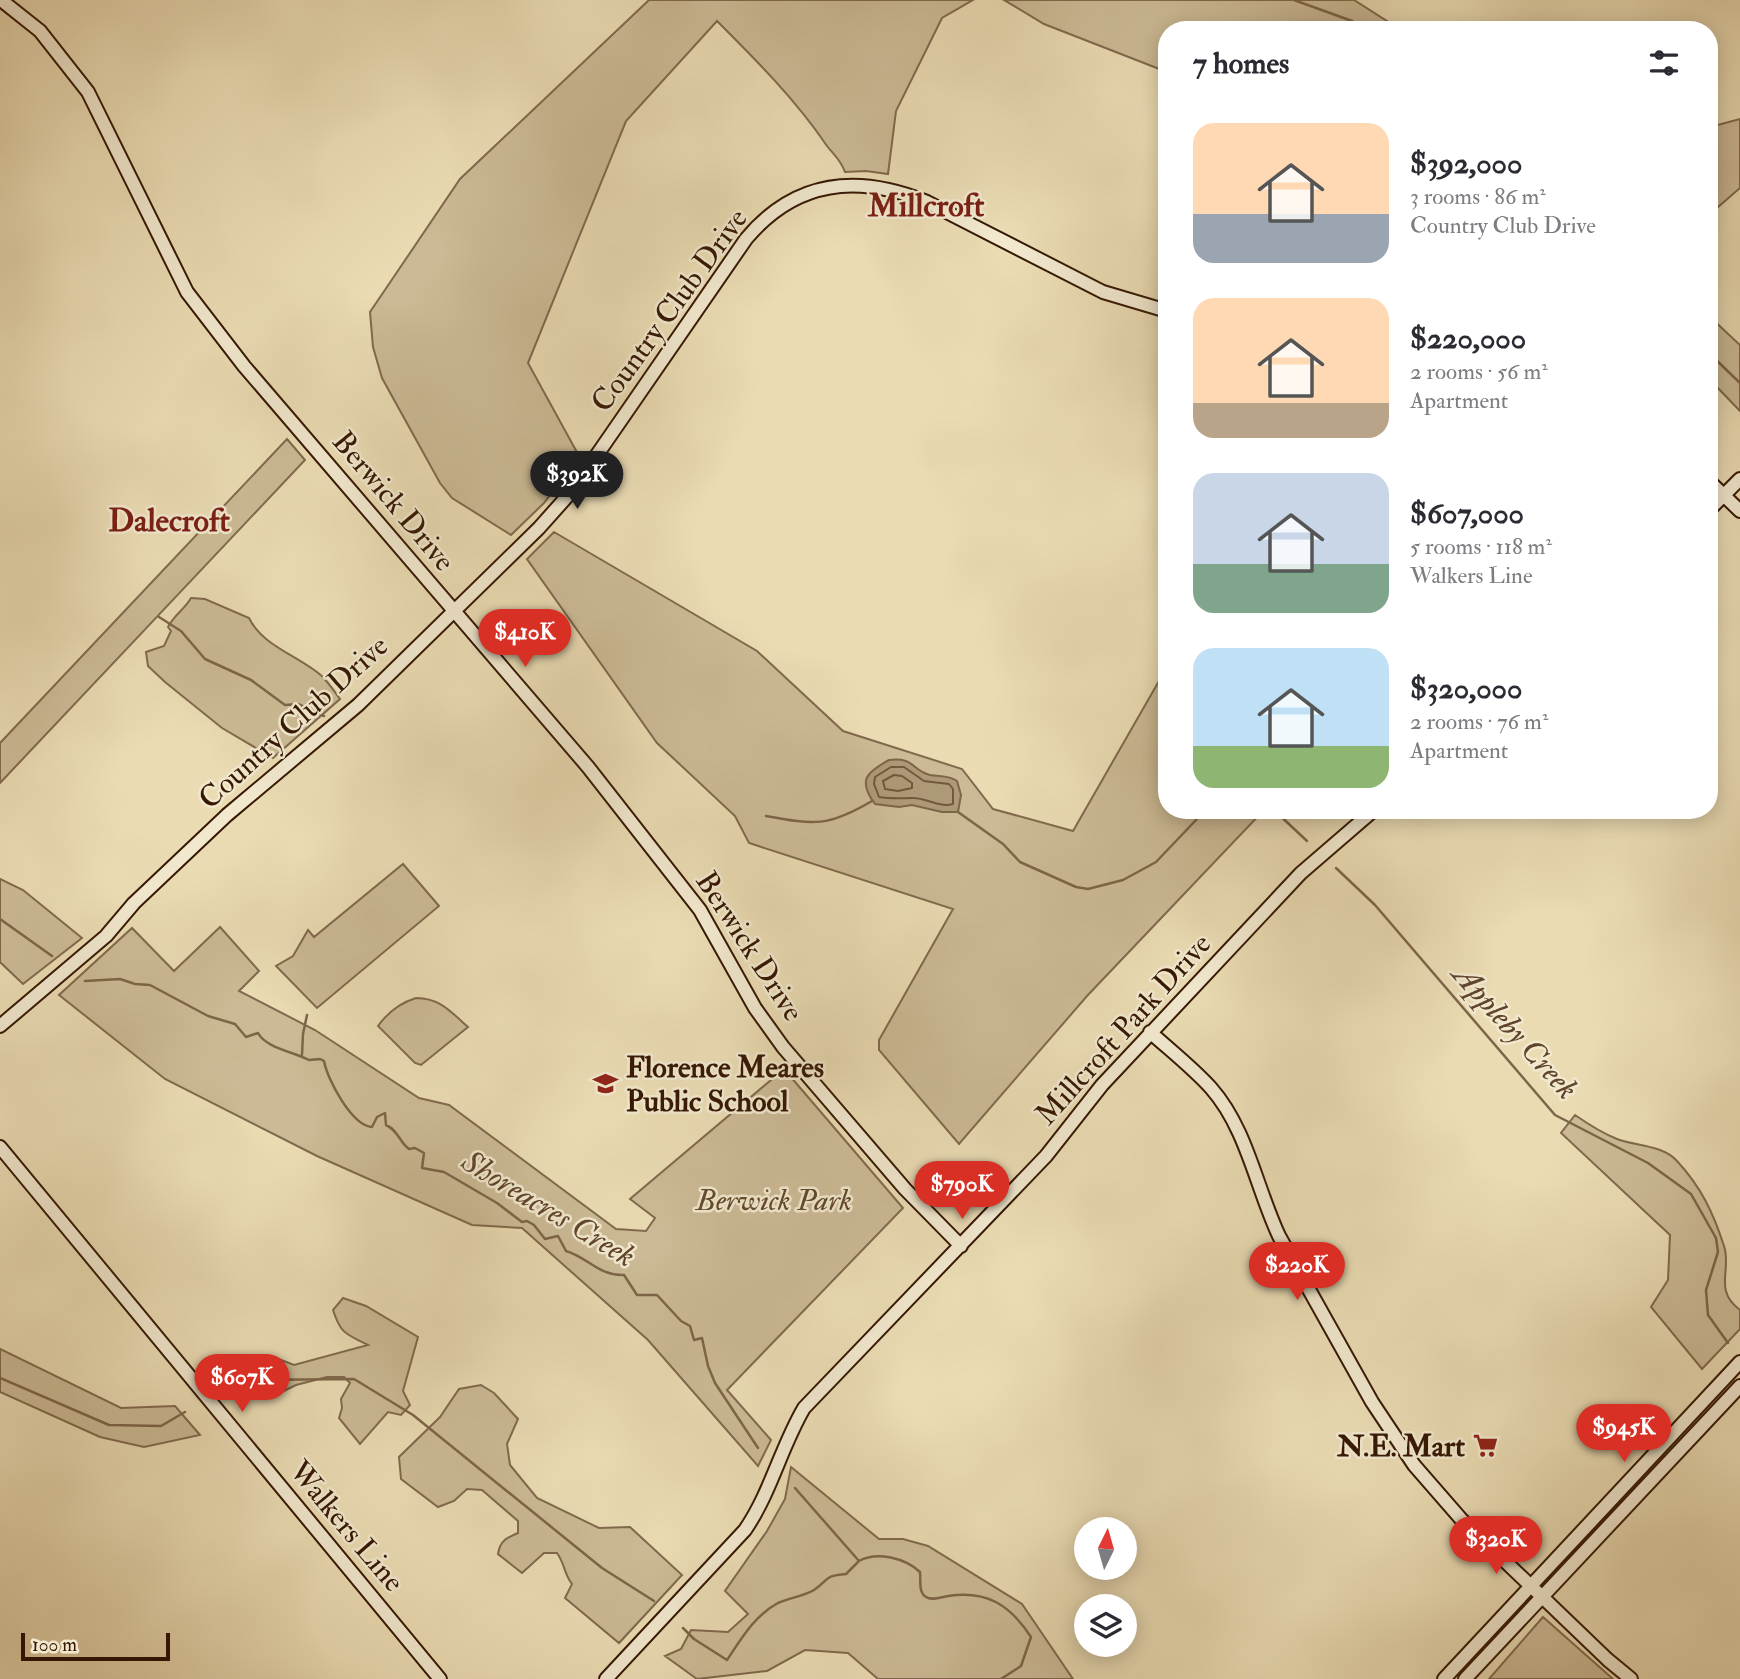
<!DOCTYPE html>
<meta charset="utf-8">
<style>
body{margin:0;font-family:"IM FELL Double Pica",serif;background:#f7f7f7;color:#2b2b33;height:100vh;display:flex;flex-direction:column;font-size:26px;white-space:nowrap}
*{box-sizing:border-box;margin:0}
p{font-size:23px;color:#7c7c81}
.icon{flex:none;width:38px;height:38px;fill:none;stroke:currentColor;stroke-width:2;stroke-linecap:round;stroke-linejoin:round}
.map{position:relative;flex:1;overflow:hidden}
.side{position:absolute;left:1158px;top:21px;width:560px;height:798px;display:flex;flex-direction:column;background:#fff;border-radius:28px;box-shadow:0 4px 18px #0003}
.side>*{flex:none}
.needle{width:46px;rotate:5deg}
.fabs{position:absolute;left:1074px;top:1517px;display:grid;gap:14px}
.fabs a{display:grid;place-items:center;width:63px;height:63px;border-radius:50%;background:#fff;box-shadow:0 4px 18px #0003;font-size:35px}
.scale{position:absolute;left:21px;bottom:18px;width:149px;box-sizing:border-box;padding-left:7px;border:4px solid #361802;border-top:0;font-size:19px;line-height:24px;white-space:nowrap;color:#361802;-webkit-text-stroke:5px #f1e8ce;paint-order:stroke}
.price{position:absolute;translate:-50% -60px;padding:0 16px;border-radius:24px;background:#d93025;color:#fff;font-size:23px;line-height:46px;filter:drop-shadow(0 2px 4px #0008)}
.price::after{content:'';position:absolute;left:50%;top:42px;width:21px;height:16px;margin-left:-10px;background:inherit;clip-path:polygon(0 0,100% 0,50% 100%)}
.price.selected{background:#222;color:#fff}
ul{padding:0;list-style:none}
li{display:flex;align-items:center;gap:21px;height:175px;padding:0 35px}
li span{display:grid;place-items:center;flex:none;width:196px;height:140px;border-radius:21px;color:#555}
li>.icon{margin-inline-start:auto}
span .icon{width:84px;height:84px;fill:#fffc;stroke-width:1}
li b{font-size:30px}
h2{display:flex;justify-content:space-between;align-items:center;height:84px;padding:0 35px;font-size:30px}
.map>svg:first-child{display:block}
.green{fill:#cbba95;stroke:#80694c;stroke-width:2}
.water{fill:#ad9977;stroke:#7d6548;stroke-width:2}
.lines{fill:none;stroke-linecap:round;stroke-linejoin:round}
.shore{stroke:#72583c;stroke-width:2}
.stream{stroke:#7d6548;stroke-width:2.5}
.secondary-casing{stroke:#361802;stroke-width:16}
.secondary{stroke:#f1e8ce;stroke-width:12}
.labels{text-anchor:middle;stroke-width:5;stroke-linejoin:round;paint-order:stroke}
.street-label{font-size:30px;fill:#361802;stroke:#f1e8ce}
.poi-label{font-size:30px;font-weight:bold;fill:#361802;stroke:#f1e8ce;text-anchor:start}
.park-label{font-size:30px;font-style:italic;fill:#63492e;stroke:#f1e8ce}
.neighbourhood-label{font-size:32px;font-weight:bold;fill:#7a1f14;stroke:#f1e8ce}
.water-label{font-size:32px;font-style:italic;fill:#60452b;stroke:#f1e8ce}
</style>
<div class="map">
<svg width="1740" height="1679" viewBox="0 0 1740 1679">
<rect width="100%" height="100%" fill="#eadbb3"/>
<filter id="stains"><feTurbulence type="fractalNoise" baseFrequency=".00286" numOctaves="4"/><feColorMatrix values="0 0 0 0 .2 0 0 0 0 .09 0 0 0 0 .02 0 0 0 .5 -.17"/></filter>
<radialGradient id="worn" r=".72"><stop offset=".6" stop-color="#630" stop-opacity="0"/><stop offset="1" stop-color="#630" stop-opacity=".3"/></radialGradient>
<!-- green -->
<path class="green" d="M 649,0 L 973,0 L 942,18 L 896,111 L 888,174 L 866,171 L 845,172 C 841,160 834,155 827,146 C 796,100 756,60 717,21 L 626,121 L 528,363 L 579,456 L 544,503 L 511,535 L 452,498 L 440,483 L 382,378 L 373,347 L 370,312 L 460,179 Z
M 1004,0 L 1354,0 L 1401,30 L 1167,30 L 1167,72 L 1044,24 Z
M 1740,119 L 1740,188 L 1710,214 L 1710,127 Z
M 1710,317 L 1740,345 L 1740,411 L 1714,384 L 1710,388 Z
M 287,439 L 305,460 L 0,783 L 0,743 Z
M 554,532 L 757,651 L 843,731 L 962,769 L 993,809 L 1073,831 L 1167,667 L 1167,810 L 1264,810 L 1087,996 L 959,1144 L 879,1050 L 879,1040 L 953,909 L 749,843 L 735,816 L 657,743 L 527,559 Z
M 191,598 L 205,599 L 249,618 C 263,647 300,656 323,677 C 329,684 335,692 340,699 L 273,758 L 222,728 L 165,682 L 148,666 L 146,652 L 164,646 L 171,631 L 168,627 C 174,615 185,609 191,598 Z
M 403,864 L 439,906 L 317,1008 L 276,966 L 293,956 L 308,930 L 314,937 Z
M 0,879 L 23,890 L 82,938 L 23,984 L 0,962 Z
M 220,927 L 259,971 L 239,991 L 315,1030 L 419,1098 L 449,1105 L 616,1229 L 646,1231 L 655,1218 L 630,1199 L 784,1069 L 903,1208 L 727,1390 L 771,1440 L 758,1466 L 648,1340 L 522,1228 L 472,1225 L 317,1156 L 165,1079 L 59,995 L 132,928 L 174,971 Z
M 416,998 C 440,998 451,1012 468,1027 L 421,1065 L 415,1063 L 378,1026 C 388,1012 400,1003 416,998 Z
M 1575,1115 C 1588,1124 1602,1133 1617,1139 C 1635,1146 1663,1145 1677,1161 C 1701,1187 1713,1212 1724,1246 C 1732,1270 1713,1290 1740,1310 L 1740,1329 L 1702,1369 L 1651,1307 L 1668,1280 L 1670,1235 L 1561,1133 Z
M 343,1298 L 366,1306 L 418,1337 L 403,1391 L 410,1405 L 401,1415 L 388,1412 L 360,1444 L 339,1418 L 342,1408 L 341,1399 L 350,1383 L 344,1377 L 327,1377 L 296,1385 L 282,1392 L 261,1388 L 238,1391 L 226,1379 L 227,1371 L 271,1356 L 294,1365 L 368,1345 C 347,1334 341,1335 333,1310 Z
M 0,1349 L 121,1408 L 175,1406 L 200,1435 L 144,1447 L 100,1437 L 0,1392 Z
M 481,1385 L 494,1393 L 518,1419 L 507,1444 L 510,1465 L 537,1498 L 599,1528 L 630,1527 L 682,1575 L 619,1643 L 565,1598 L 572,1584 C 564,1574 565,1564 557,1553 L 544,1553 L 522,1573 L 498,1554 C 500,1541 506,1538 518,1533 L 518,1521 L 482,1490 L 467,1489 L 454,1501 L 438,1507 L 401,1479 L 399,1457 L 440,1417 L 459,1389 Z
M 791,1467 L 879,1539 L 903,1539 L 928,1546 L 1022,1604 L 1073,1679 L 878,1679 L 848,1653 L 805,1650 L 767,1671 L 697,1679 L 665,1656 L 681,1649 L 691,1630 L 728,1632 L 748,1614 L 725,1591 L 767,1531 L 785,1499 Z
M 1543,1617 L 1613,1679 L 1489,1679 Z"/>
<!-- water -->
<path class="water" d="M 889,760 C 915,757 911,770 930,775 C 940,777 948,775 957,781 L 961,795 L 958,812 L 942,812 L 912,805 L 899,807 L 875,804 C 857,780 867,772 889,760 Z"/>
<g class="lines">
<!-- shore -->
<path class="shore" d="M 891,767 L 904,767 L 924,781 L 949,784 L 953,789 L 953,804 C 939,808 927,798 913,798 C 901,798 891,799 879,797 L 874,784 L 875,777 Z
M 894,775 L 902,776 L 912,783 L 912,788 L 898,791 L 885,789 L 883,781 Z"/>
<!-- stream -->
<path class="stream" d="M 1294,0 L 1352,21 L 1367,30
M 1710,354 L 1740,383
M 159,617 L 181,631 L 205,659 L 251,680 L 285,705 L 298,704 L 324,716
M 1274,810 L 1307,841
M 958,812 L 1003,844 L 1020,862 L 1076,887 L 1088,889 L 1123,880 L 1156,862 L 1196,820 L 1202,810
M 766,816 C 815,825 828,827 872,801
M 1336,868 L 1375,905 L 1555,1115 L 1648,1163 L 1691,1194 L 1716,1238 L 1718,1252 L 1706,1290 L 1708,1315 L 1728,1343
M 0,919 L 52,956
M 85,981 L 120,979 L 135,984 L 150,985 L 208,1016 L 235,1024 L 246,1037 L 258,1033 C 266,1048 294,1052 309,1060 L 320,1059 L 324,1061 C 327,1079 352,1126 372,1127 L 377,1117 L 385,1113 L 386,1125 C 399,1131 399,1142 409,1149 L 415,1148 L 424,1153 L 422,1168 L 444,1172 L 497,1203 L 522,1222 L 527,1221 L 534,1225 L 545,1239 L 558,1236 L 566,1251 C 587,1257 599,1276 624,1275 L 637,1295 L 657,1295 L 681,1321 L 690,1326 L 694,1340 L 702,1338 L 708,1366 L 715,1383 L 758,1448
M 302,1055 L 303,1034 L 307,1015
M 0,1378 L 109,1425 L 161,1426 L 185,1412
M 232,1386 L 243,1380 L 354,1379 L 413,1415 L 602,1568 L 654,1601
M 795,1488 L 859,1561 C 877,1551 905,1558 920,1572 C 921,1580 918,1592 926,1597 C 932,1601 941,1597 948,1596 C 987,1590 1010,1605 1031,1637 L 1021,1666 L 1001,1679
M 683,1628 L 694,1639 L 727,1660 C 741,1639 755,1615 778,1603 C 789,1598 804,1596 814,1590 C 830,1579 823,1576 846,1574 L 859,1561"/>
<defs>
<path id="secondary" d="M 1,0 L 40,31 L 88,92 L 187,292 L 244,366 L 588,767 L 700,910 L 755,1008 L 783,1047 L 905,1189 L 961,1246
M 1710,482 L 1740,511
M 1710,509 L 1740,479
M 0,1026 L 106,936 L 134,903 L 227,815 L 358,705 L 539,528 L 572,491 L 746,239 C 796,179 858,174 927,202 L 1103,292 L 1167,311
M 1150,1032 C 1170,1050 1193,1068 1211,1088 C 1247,1129 1256,1187 1279,1236 L 1372,1402 L 1414,1465 L 1461,1519 L 1608,1660 L 1631,1679
M 0,1147 L 440,1679
M 606,1679 L 745,1530 C 771,1492 781,1447 804,1408 L 1046,1156 L 1102,1085 L 1301,873 L 1374,810
M 1444,1679 L 1740,1362
M 1465,1679 L 1740,1386"/>
</defs>
<!-- secondary casing -->
<use href="#secondary" class="secondary-casing"/>
<!-- secondary -->
<use href="#secondary" class="secondary"/>
</g>
<!-- icons -->
<defs>
<symbol id="school-bare" viewBox="-9 -9 18 18"><path d="M0-5L7-2L0 1L-7-2ZM-4 1L0 2.5L4 1V4Q0 6-4 4Z" fill="#8f2418" stroke="#f1e8ce" stroke-width="2.5" paint-order="stroke"/></symbol>
<symbol id="supermarket-bare" viewBox="-9 -9 18 18"><path d="M-6-5.5h2.5l.6 2H6L4.5 2H-2.5L-4.4-4H-6ZM-1.5 3.2a1.3 1.3 0 1 0 .1 0ZM3 3.2a1.3 1.3 0 1 0 .1 0Z" fill="#8f2418" stroke="#f1e8ce" stroke-width="2.5" paint-order="stroke"/></symbol>
</defs>
<g fill-rule="evenodd">
<use href="#school-bare" x="588" y="1066" width="35" height="35"/>
<use href="#supermarket-bare" x="1468" y="1428" width="35" height="35"/>
</g>
<g class="labels">
<!-- street labels -->
<g class="street-label">
<text transform="translate(669 310) rotate(-54)" y="10">Country Club Drive</text>
<text transform="translate(394 501) rotate(50)" y="10">Berwick Drive</text>
<text transform="translate(293 722) rotate(-42)" y="10">Country Club Drive</text>
<text transform="translate(750 946) rotate(57)" y="10">Berwick Drive</text>
<text transform="translate(1123 1029) rotate(-48)" y="10">Millcroft Park Drive</text>
<text transform="translate(347 1526) rotate(50)" y="10">Walkers Line</text>
</g>
<!-- poi labels -->
<g class="poi-label">
<text x="626" y="1077">Florence Meares<tspan x="626" dy="34">Public School</tspan></text>
<text x="1465" y="1456" text-anchor="end">N.E. Mart</text>
</g>
<!-- park labels -->
<g class="park-label">
<text x="774" y="1210">Berwick Park</text>
</g>
<!-- neighbourhood labels -->
<g class="neighbourhood-label">
<text x="926" y="216">Millcroft</text>
<text x="169" y="531">Dalecroft</text>
</g>
<!-- water labels -->
<g class="water-label">
<text transform="translate(1516 1031) rotate(48)" y="11">Appleby Creek</text>
<text transform="translate(549 1208) rotate(31)" y="11">Shoreacres Creek</text>
</g>
</g>
<rect width="100%" height="100%" filter="url(#stains)"/>
<rect width="100%" height="100%" fill="url(#worn)"/>
</svg>
<div class="fabs">
<a><svg class="needle" viewBox="-14 -14 28 28"><path d="M0-13l5 13h-10z" fill="#e53935"/><path d="M0 13l5-13h-10z" fill="#7c7c81"/></svg></a>
<a><svg class="icon" aria-label="layers" viewBox="0 0 24 24"><path d="M12 4l9 5-9 5-9-5zM3 14l9 5 9-5"/></svg></a>
</div>
<div class="scale">100 m</div>
<b class="price selected" style="left:577px;top:511px">$392K</b>
<b class="price" style="left:525px;top:669px">$410K</b>
<b class="price" style="left:962px;top:1221px">$790K</b>
<b class="price" style="left:1297px;top:1302px">$220K</b>
<b class="price" style="left:242px;top:1414px">$607K</b>
<b class="price" style="left:1624px;top:1464px">$945K</b>
<b class="price" style="left:1496px;top:1576px">$320K</b>
<section class="side">
<h2>7 homes<svg class="icon" aria-label="filters" viewBox="0 0 24 24"><path d="M4 7h16M4 17h16"/><circle cx="9" cy="7" r="2"/><circle cx="15" cy="17" r="2"/></svg></h2>
<ul>
<li><span style="background:linear-gradient(#ffd9b3 65%,#9aa5b1 0)"><svg class="icon" aria-label="home" viewBox="0 0 24 24"><path d="M3 11l9-7 9 7M6 9v11h12V9"/></svg></span><div><b>$392,000</b><p>3 rooms · 86 m²</p><p>Country Club Drive</p></div></li>
<li><span style="background:linear-gradient(#ffd9b3 75%,#b9a48a 0)"><svg class="icon" aria-label="home" viewBox="0 0 24 24"><path d="M3 11l9-7 9 7M6 9v11h12V9"/></svg></span><div><b>$220,000</b><p>2 rooms · 56 m²</p><p>Apartment</p></div></li>
<li><span style="background:linear-gradient(#c9d6e8 65%,#7fa58c 0)"><svg class="icon" aria-label="home" viewBox="0 0 24 24"><path d="M3 11l9-7 9 7M6 9v11h12V9"/></svg></span><div><b>$607,000</b><p>5 rooms · 118 m²</p><p>Walkers Line</p></div></li>
<li><span style="background:linear-gradient(#bfe0f5 70%,#8fb573 0)"><svg class="icon" aria-label="home" viewBox="0 0 24 24"><path d="M3 11l9-7 9 7M6 9v11h12V9"/></svg></span><div><b>$320,000</b><p>2 rooms · 76 m²</p><p>Apartment</p></div></li>
</ul>
</section>
</div>
